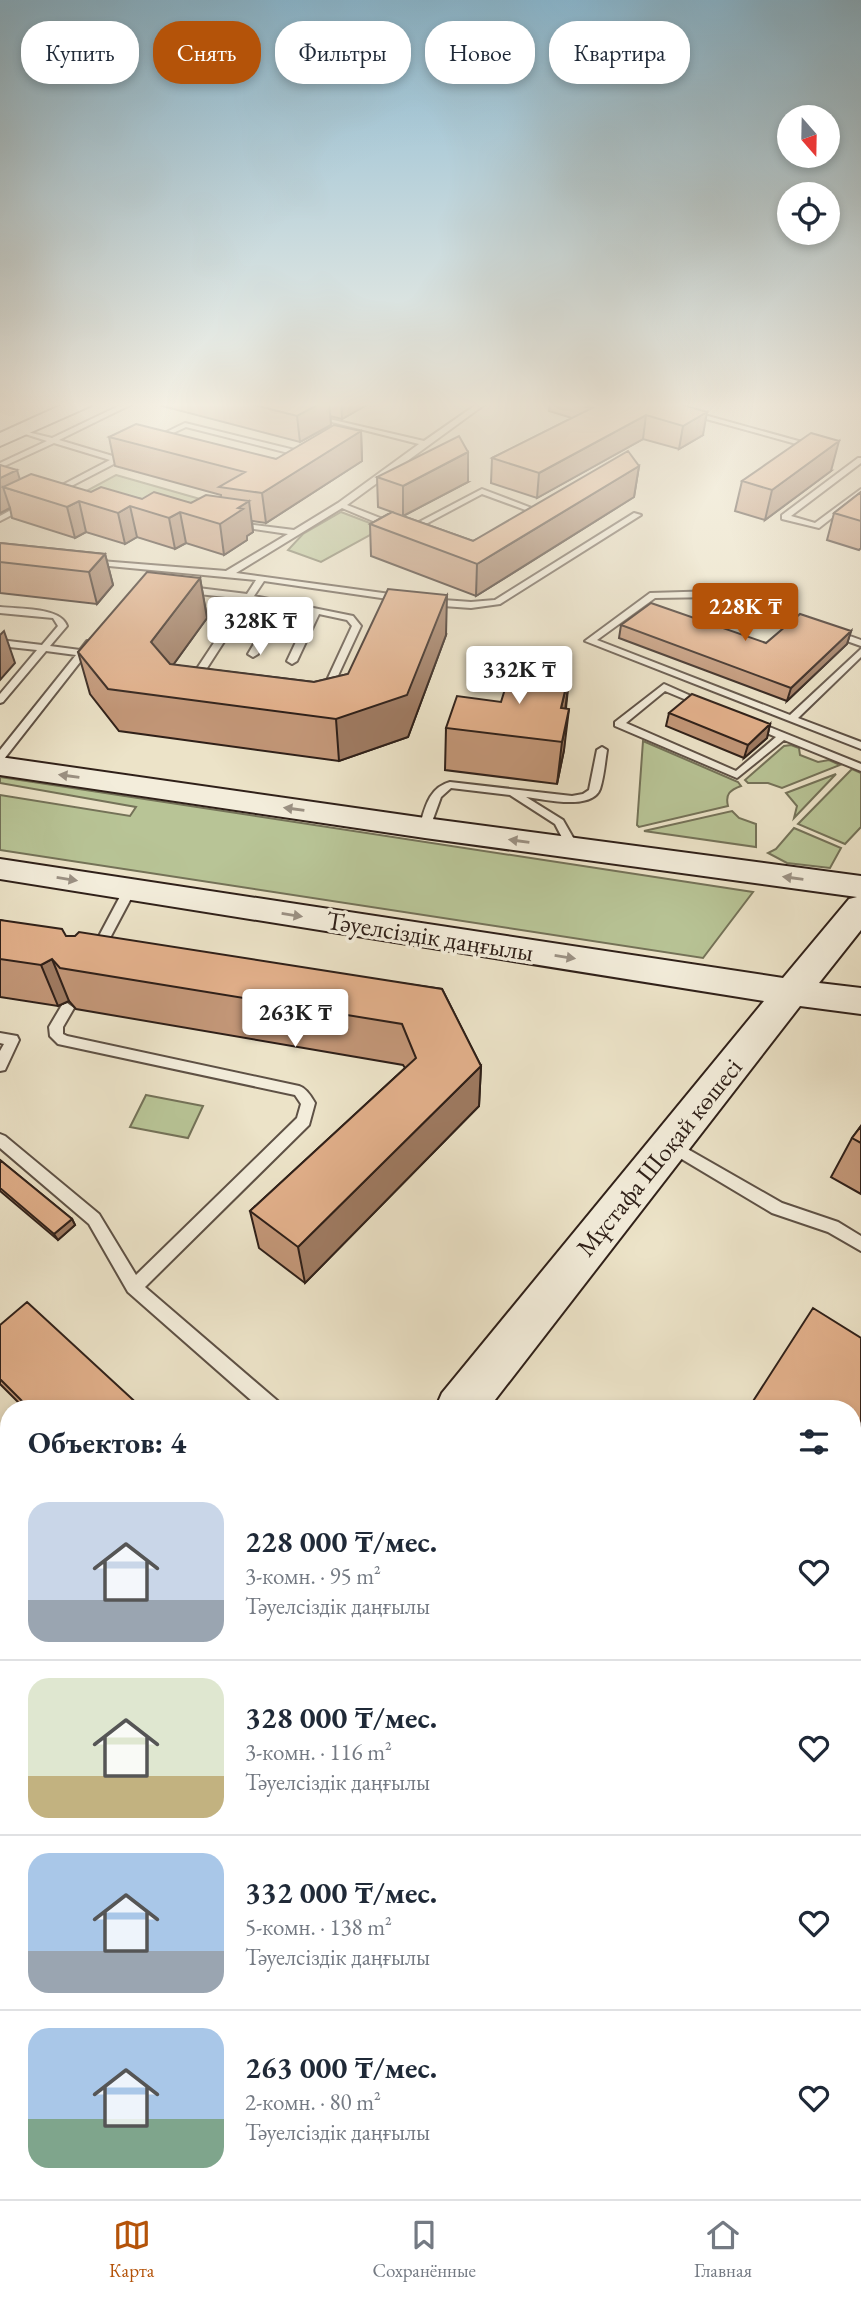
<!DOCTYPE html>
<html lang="ru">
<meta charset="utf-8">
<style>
body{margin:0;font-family:"EB Garamond",serif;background:#f6f6f7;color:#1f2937;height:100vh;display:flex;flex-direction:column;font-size:26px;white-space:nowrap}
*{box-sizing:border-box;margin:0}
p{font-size:23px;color:#747a83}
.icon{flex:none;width:38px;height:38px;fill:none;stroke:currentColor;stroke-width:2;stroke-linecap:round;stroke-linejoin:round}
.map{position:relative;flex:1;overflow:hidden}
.panel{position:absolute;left:0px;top:1400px;width:861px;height:800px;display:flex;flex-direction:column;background:#fff;border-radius:28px 28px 0 0;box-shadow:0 4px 10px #0003}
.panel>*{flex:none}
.top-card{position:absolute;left:21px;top:21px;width:819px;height:63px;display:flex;gap:14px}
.needle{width:46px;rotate:160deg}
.controls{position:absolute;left:777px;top:105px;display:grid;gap:14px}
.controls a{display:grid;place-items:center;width:63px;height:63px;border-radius:50%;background:#fff;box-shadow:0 4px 10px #0003;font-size:35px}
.price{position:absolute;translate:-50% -60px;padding:0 16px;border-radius:7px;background:#fff;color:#222;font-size:23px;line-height:46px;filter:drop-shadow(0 2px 4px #0008)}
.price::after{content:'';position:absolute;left:50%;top:42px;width:21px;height:16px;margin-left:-10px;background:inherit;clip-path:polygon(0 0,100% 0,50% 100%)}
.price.selected{background:#b45309;color:#fff}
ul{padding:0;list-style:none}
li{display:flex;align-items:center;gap:21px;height:175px;padding:0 28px}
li+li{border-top:2px solid #e0e1e3}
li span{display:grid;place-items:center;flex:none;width:196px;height:140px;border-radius:21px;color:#555}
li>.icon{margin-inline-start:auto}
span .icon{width:84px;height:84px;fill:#fffc;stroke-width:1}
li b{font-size:30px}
h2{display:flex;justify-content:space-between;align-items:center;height:84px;padding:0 28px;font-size:30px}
.chip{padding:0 24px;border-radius:28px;background:#fff;box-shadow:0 4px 10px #0003;font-size:24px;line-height:63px}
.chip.selected{background:#b45309;color:#fff}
.dock{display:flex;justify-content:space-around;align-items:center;height:98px;border-top:2px solid #e0e1e3;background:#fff;font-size:19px;color:#747a83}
.dock a{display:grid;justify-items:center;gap:4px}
.dock .selected{color:#b45309}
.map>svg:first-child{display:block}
.green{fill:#b8c496;stroke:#747258;stroke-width:2}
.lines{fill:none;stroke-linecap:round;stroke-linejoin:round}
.lane-casing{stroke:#5e5145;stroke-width:4}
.secondary-casing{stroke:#2f2019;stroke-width:4}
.lane{fill:#f3eddb;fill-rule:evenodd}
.secondary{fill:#f3eddb;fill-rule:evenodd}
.wall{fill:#c29677;stroke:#2f2019;stroke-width:2}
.shaded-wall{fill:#9e7a61;stroke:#2f2019;stroke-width:2}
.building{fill:#e1af8a;stroke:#2f2019;stroke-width:2}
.oneway{fill:#9b9184}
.labels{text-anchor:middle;stroke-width:7;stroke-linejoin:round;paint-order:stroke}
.street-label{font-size:26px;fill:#2f2019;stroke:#f3eddb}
</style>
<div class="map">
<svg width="861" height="2199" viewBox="0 0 861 2199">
<rect width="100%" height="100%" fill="#ece3c8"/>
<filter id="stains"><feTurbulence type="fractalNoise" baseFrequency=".00286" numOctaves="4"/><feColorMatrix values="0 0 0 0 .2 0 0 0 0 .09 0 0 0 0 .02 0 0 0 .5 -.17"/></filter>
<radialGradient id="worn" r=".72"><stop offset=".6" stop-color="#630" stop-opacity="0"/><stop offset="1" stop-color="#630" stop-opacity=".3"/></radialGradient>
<!-- green -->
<path class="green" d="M 116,475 L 221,505 L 77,496 Z
M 341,512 L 383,528 L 321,562 L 288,550 L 303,534 Z
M 643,741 L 738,782 L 741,786 C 730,790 725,794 728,806 L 639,827 L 637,825 Z
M 791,745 L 799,748 L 800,755 L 818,762 L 829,760 L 840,765 L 782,788 L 768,783 L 748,783 L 745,780 L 784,746 Z
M 852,769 L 861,773 L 861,827 L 845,844 L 798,824 Z
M 836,774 L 794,818 L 797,806 L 786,793 Z
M 0,777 L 753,892 L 703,958 L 0,850 L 0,795 L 130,816 L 136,807 L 0,783 Z
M 732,811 L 739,818 L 756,824 L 756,847 L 644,831 Z
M 794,828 L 841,848 L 830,868 L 787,863 L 768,853 L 776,849 Z
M 146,1095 L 203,1106 L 188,1138 L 130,1127 Z"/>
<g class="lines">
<defs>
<path id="lane" d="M 127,402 L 136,402 L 59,440 L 116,457 L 130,450 L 133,454 L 54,495 L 47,493 L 110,460 L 54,443 L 0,468 L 0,463 L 47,441 L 19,432 L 19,430 L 52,438 Z
M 480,402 L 488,402 L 347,505 L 398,525 L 398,529 L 392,529 L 342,508 L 236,573 L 405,596 L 405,600 L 402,601 L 264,581 L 254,596 L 353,616 L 361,626 L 329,695 L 321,693 L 352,626 L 347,620 L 319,614 L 297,661 L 292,664 L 287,661 L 310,612 L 285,607 L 258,654 L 253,657 L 248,654 L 277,605 L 251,600 L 198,682 L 193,685 L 188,682 L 243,599 L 190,593 L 186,590 L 190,587 L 247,594 L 256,580 L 88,564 L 84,562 L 88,560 L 226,571 L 288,534 L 233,526 L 230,526 L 230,522 L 294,530 L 338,503 L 419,444 L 312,417 L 312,415 L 424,441 Z
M 690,411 L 802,442 L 804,443 L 800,445 L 688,414 Z
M 185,423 L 311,454 L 312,456 L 308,458 L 186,427 L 156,441 L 150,440 Z
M 858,458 L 861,458 L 861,463 L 791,516 L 815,523 L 861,489 L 861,495 L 819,528 L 782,519 L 782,515 Z
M 482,489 L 542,512 L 533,518 L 527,518 L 527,514 L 531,512 L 482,494 L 409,533 L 402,531 Z
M 24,503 L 31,505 L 0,521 L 0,516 Z
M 634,513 L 641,515 L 500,604 L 471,608 L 429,605 L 425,602 L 429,599 L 471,602 L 495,600 Z
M 717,591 L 814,626 L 807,628 L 716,597 L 655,598 L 597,640 L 790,715 L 861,649 L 861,657 L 798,718 L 861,742 L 861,749 L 585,641 L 650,593 Z
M 0,607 C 18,609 61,607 67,626 L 50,646 L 80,650 L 87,641 L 95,643 L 4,759 L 0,760 L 0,750 L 76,655 L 46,651 L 3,702 L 0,703 L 0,694 L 37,650 L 0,646 L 0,640 L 42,645 L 58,626 L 53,618 L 0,613 Z
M 833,630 L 861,640 L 861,646 L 830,635 L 830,631 Z
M 664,684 L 709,704 L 701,706 L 665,691 L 626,723 L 736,771 L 776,737 L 748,725 L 748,721 L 752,720 L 861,764 L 861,771 L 784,740 L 737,778 L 615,726 L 615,722 Z
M 602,747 L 607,750 C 605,762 604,777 600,789 C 592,811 543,799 526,797 L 563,820 L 579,848 L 577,851 L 569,851 L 555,824 L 510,795 L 451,788 L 441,797 L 429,830 L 421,830 L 419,828 C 425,809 428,788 450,782 L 572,796 L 583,794 L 589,790 L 597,750 Z
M 130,885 L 136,889 L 102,953 L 96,957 L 92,956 L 90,953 L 124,889 Z
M 67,1003 L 74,1008 L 63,1027 L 63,1034 L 67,1036 L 299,1086 C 306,1088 311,1096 315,1103 L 309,1125 L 145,1287 L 280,1403 L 283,1409 L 261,1409 L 128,1292 L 89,1224 L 0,1148 L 0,1134 L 5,1136 L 99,1214 L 136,1275 L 297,1118 L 301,1104 L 295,1095 L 58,1044 L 50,1036 L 49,1027 L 62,1005 Z
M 0,1033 L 17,1036 L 19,1040 L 5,1070 L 0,1071 L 0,1051 L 4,1044 L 0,1043 Z
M 670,1139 L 782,1203 L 838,1222 L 861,1236 L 861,1251 L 828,1232 L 772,1213 L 665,1149 L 663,1145 L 665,1141 Z
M 852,1851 L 861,1855 L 861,1881 L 852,1877 Z
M 852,1996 L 861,2001 L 861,2038 L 852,2034 Z
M 0,2070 L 9,2073 L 9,2101 L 0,2097 Z
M 109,2191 L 140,2191 L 143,2199 L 113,2199 Z
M 421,2191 L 447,2191 L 449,2199 L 423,2199 Z
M 531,2191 L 557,2191 L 560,2199 L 534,2199 Z"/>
<path id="secondary" d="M 68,402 L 93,402 L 90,406 L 0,446 L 0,433 Z
M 0,757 L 425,818 L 861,876 L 861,930 L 819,983 L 861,988 L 861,1014 L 800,1006 L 488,1409 L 435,1409 L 442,1393 L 764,1001 L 0,879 L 0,859 L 783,978 L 849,899 L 857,897 L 425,838 L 0,775 Z
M 9,1936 L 9,2006 L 0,2010 L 0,1940 Z"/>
</defs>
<!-- lane casing -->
<use href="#lane" class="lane-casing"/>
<!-- secondary casing -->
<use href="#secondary" class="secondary-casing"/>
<!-- lane -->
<use href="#lane" class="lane"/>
<!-- secondary -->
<use href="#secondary" class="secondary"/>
</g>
<!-- wall -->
<path class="wall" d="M 161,402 L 370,402 L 370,403 L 342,419 L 330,416 L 331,425 L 300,442 L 162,406 Z
M 550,402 L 674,402 L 703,435 L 679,449 L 643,439 L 537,498 L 491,483 L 492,458 L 572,418 L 549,411 Z
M 361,431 L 362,461 L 266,523 L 252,521 L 253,532 L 247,536 L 247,540 L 224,555 L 186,543 L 175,549 L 137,537 L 125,544 L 86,532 L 75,538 L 12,518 L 10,508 L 0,513 L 0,465 L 20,479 L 91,492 L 142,499 L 191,503 L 221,497 L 221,495 L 115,466 L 109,437 L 276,459 Z
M 639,466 L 634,497 L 476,596 L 371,556 L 370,524 L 392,512 L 378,507 L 377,477 L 468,482 L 403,516 L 473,541 Z
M 831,471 L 765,520 L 735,511 L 742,481 Z
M 861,492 L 861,548 L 859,550 L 827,540 L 834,513 Z
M 0,543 L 105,554 L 113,585 L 97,604 L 0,593 Z
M 200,578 L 207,618 L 173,665 L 314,682 L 348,674 L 446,635 L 408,737 L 339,761 L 119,731 L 90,694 L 78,652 Z
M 621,625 L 766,643 L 851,631 L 847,644 L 787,701 L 619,638 Z
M 570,670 L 566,708 L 564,750 L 557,784 L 445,770 L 446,728 Z
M 669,713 L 770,724 L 767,738 L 744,758 L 666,726 Z
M 0,920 L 66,936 L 442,989 L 481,1066 L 479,1106 L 305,1283 L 259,1248 L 250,1211 L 405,1068 L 403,1065 L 76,1009 L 69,1001 L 58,1006 L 0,997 Z
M 861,1126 L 861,1194 L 831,1177 L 852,1138 Z
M 0,1160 L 72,1219 L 75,1225 L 58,1240 L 0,1191 Z
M 0,1325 L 143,1409 L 25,1409 L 0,1384 Z
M 662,2191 L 814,2191 L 818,2199 L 665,2199 Z"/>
<!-- shaded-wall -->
<path class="shaded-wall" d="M 312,402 L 329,402 L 331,425 L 300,442 L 297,416 Z
M 341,402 L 370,402 L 370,403 L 342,419 Z
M 707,412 L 703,435 L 679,449 L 683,426 Z
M 646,415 L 643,439 L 537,498 L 539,473 Z
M 361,431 L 362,461 L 266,523 L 262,493 Z
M 839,441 L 831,471 L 765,520 L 772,490 Z
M 468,452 L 468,482 L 403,516 L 403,486 Z
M 639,466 L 634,497 L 476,596 L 477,564 Z
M 17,470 L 24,493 L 3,487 L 10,508 L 0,513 L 0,478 Z
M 79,501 L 86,532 L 75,538 L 67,507 Z
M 249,501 L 253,532 L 247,536 L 247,540 L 224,555 L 220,524 L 238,508 Z
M 130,506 L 137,537 L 125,544 L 118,513 Z
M 180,512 L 186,543 L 175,549 L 169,518 Z
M 105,554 L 113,585 L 97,604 L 89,572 Z
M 200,578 L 207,618 L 160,683 L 151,642 Z
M 447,595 L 446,635 L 408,737 L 339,761 L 336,719 Z
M 4,631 L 15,663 L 0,680 L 0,635 Z
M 851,631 L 847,644 L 787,701 L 791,688 Z
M 570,670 L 565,711 L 561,708 Z
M 569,709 L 564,750 L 557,784 L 562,742 Z
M 770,724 L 767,738 L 744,758 L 748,745 Z
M 52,959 L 69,1001 L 58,1006 L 41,965 Z
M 481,1066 L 479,1106 L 305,1283 L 298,1247 Z
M 72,1219 L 75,1225 L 58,1240 L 54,1234 Z
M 9,1562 L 9,1603 L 0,1611 L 0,1571 Z
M 339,2191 L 352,2191 L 354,2199 L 341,2199 Z"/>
<!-- building -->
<path class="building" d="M 243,402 L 323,402 L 297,416 Z
M 595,402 L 674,402 L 707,412 L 683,426 L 646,415 L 539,473 L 492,458 L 592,408 L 586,407 Z
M 136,424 L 276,459 L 334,425 L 361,431 L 262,493 L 219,487 L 245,472 L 109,437 Z
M 811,433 L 839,441 L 772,490 L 742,481 Z
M 459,436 L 468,452 L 403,486 L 377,477 Z
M 628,451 L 639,466 L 477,564 L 370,524 L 392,512 L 473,541 Z
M 0,465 L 17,470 L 0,478 Z
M 31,474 L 91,492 L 101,487 L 142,499 L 154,492 L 191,503 L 206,495 L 249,501 L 238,508 L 243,509 L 220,524 L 180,512 L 169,518 L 130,506 L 118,513 L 79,501 L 67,507 L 3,487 Z
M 861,492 L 861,521 L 834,513 Z
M 0,543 L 105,554 L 89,572 L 0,562 Z
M 147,572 L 200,578 L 151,642 L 170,664 L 314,682 L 348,674 L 388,589 L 447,595 L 407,695 L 336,719 L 108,689 L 78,652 Z
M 651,603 L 766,643 L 800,614 L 851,631 L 791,688 L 621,625 Z
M 513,663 L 570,670 L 561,708 L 569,709 L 562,742 L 446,728 L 457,696 L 501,702 Z
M 692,694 L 770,724 L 748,745 L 669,713 Z
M 0,920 L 62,929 L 66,936 L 75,936 L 79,932 L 442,989 L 481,1066 L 298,1247 L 250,1211 L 416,1058 L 402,1024 L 60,968 L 52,959 L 41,965 L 0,959 Z
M 861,1126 L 861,1143 L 852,1138 Z
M 0,1160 L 72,1219 L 54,1234 L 0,1188 Z
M 27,1302 L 143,1409 L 30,1409 L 0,1379 L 0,1325 Z
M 813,1308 L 861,1338 L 861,1503 L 852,1518 L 852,1409 L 748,1409 Z
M 9,1463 L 9,1562 L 0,1571 L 0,1471 Z
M 215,2191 L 339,2191 L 341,2199 L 216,2199 Z
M 674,2191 L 814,2191 L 818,2199 L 677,2199 Z"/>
<!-- one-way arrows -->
<defs><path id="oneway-solid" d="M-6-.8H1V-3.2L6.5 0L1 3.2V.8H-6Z" transform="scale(1.75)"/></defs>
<g class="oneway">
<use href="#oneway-solid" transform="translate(69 776) rotate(-172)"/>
<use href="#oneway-solid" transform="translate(294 809) rotate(-172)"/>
<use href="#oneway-solid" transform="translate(519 841) rotate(-172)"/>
<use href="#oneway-solid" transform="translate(793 878) rotate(-172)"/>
<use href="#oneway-solid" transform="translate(67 879) rotate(9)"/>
<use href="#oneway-solid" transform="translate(292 915) rotate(9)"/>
<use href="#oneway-solid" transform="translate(565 957) rotate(9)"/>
</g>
<!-- sky -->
<linearGradient id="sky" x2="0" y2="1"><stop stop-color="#89b8d1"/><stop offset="0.57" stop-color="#f6f2e6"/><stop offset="1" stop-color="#f6f2e6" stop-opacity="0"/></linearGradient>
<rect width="861" height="710" fill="url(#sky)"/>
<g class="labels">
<!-- street labels -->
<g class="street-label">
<text transform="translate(430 936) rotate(9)" y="9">Тәуелсіздік даңғылы</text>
<text transform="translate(659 1157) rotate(-51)" y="9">Мұстафа Шоқай көшесі</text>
</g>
</g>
<rect width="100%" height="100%" filter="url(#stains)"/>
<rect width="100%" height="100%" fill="url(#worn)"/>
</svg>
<div class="controls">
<a><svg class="needle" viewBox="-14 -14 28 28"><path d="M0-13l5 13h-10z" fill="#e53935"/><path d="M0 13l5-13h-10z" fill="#747a83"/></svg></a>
<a><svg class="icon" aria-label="locate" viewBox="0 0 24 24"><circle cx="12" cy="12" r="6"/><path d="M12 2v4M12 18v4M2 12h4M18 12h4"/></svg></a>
</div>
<b class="price selected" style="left:745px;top:643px">228K ₸</b>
<b class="price" style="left:260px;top:657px">328K ₸</b>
<b class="price" style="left:519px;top:706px">332K ₸</b>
<b class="price" style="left:295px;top:1049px">263K ₸</b>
<div class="top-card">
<a class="chip">Купить</a>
<a class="chip selected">Снять</a>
<a class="chip">Фильтры</a>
<a class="chip">Новое</a>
<a class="chip">Квартира</a>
</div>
<section class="panel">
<h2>Объектов: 4<svg class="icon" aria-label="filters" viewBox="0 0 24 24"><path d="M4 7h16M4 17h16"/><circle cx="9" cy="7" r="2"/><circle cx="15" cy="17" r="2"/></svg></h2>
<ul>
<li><span style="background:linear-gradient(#c9d6e8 70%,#9aa5b1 0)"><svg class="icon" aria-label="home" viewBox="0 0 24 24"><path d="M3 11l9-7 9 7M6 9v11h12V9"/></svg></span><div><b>228 000 ₸/мес.</b><p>3-комн. · 95 m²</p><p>Тәуелсіздік даңғылы</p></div><svg class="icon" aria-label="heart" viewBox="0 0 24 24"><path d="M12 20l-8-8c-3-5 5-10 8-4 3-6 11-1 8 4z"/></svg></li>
<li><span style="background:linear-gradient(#dfe7d0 70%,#c2b280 0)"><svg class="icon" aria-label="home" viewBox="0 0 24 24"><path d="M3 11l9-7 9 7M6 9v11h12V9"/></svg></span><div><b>328 000 ₸/мес.</b><p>3-комн. · 116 m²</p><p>Тәуелсіздік даңғылы</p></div><svg class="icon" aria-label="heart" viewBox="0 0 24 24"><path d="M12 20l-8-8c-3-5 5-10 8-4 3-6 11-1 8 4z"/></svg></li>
<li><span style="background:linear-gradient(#a9c7e8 70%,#9aa5b1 0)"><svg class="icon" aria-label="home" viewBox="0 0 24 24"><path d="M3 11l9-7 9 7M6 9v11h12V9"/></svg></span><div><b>332 000 ₸/мес.</b><p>5-комн. · 138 m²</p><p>Тәуелсіздік даңғылы</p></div><svg class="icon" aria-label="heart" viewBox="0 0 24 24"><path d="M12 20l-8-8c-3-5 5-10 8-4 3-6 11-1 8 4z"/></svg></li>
<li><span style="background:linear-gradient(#a9c7e8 65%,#7fa58c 0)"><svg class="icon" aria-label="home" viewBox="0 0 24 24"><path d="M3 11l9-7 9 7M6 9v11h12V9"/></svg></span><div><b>263 000 ₸/мес.</b><p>2-комн. · 80 m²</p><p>Тәуелсіздік даңғылы</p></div><svg class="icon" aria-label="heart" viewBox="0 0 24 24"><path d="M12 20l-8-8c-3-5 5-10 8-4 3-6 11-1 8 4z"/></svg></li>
</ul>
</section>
</div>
<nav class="dock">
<a class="selected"><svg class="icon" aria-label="map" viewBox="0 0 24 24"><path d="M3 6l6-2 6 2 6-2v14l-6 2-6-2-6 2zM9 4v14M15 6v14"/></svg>Карта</a>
<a><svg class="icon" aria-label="saved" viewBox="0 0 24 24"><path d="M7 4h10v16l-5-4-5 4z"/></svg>Сохранённые</a>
<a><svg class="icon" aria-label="home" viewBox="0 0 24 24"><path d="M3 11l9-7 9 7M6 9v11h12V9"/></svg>Главная</a>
</nav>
